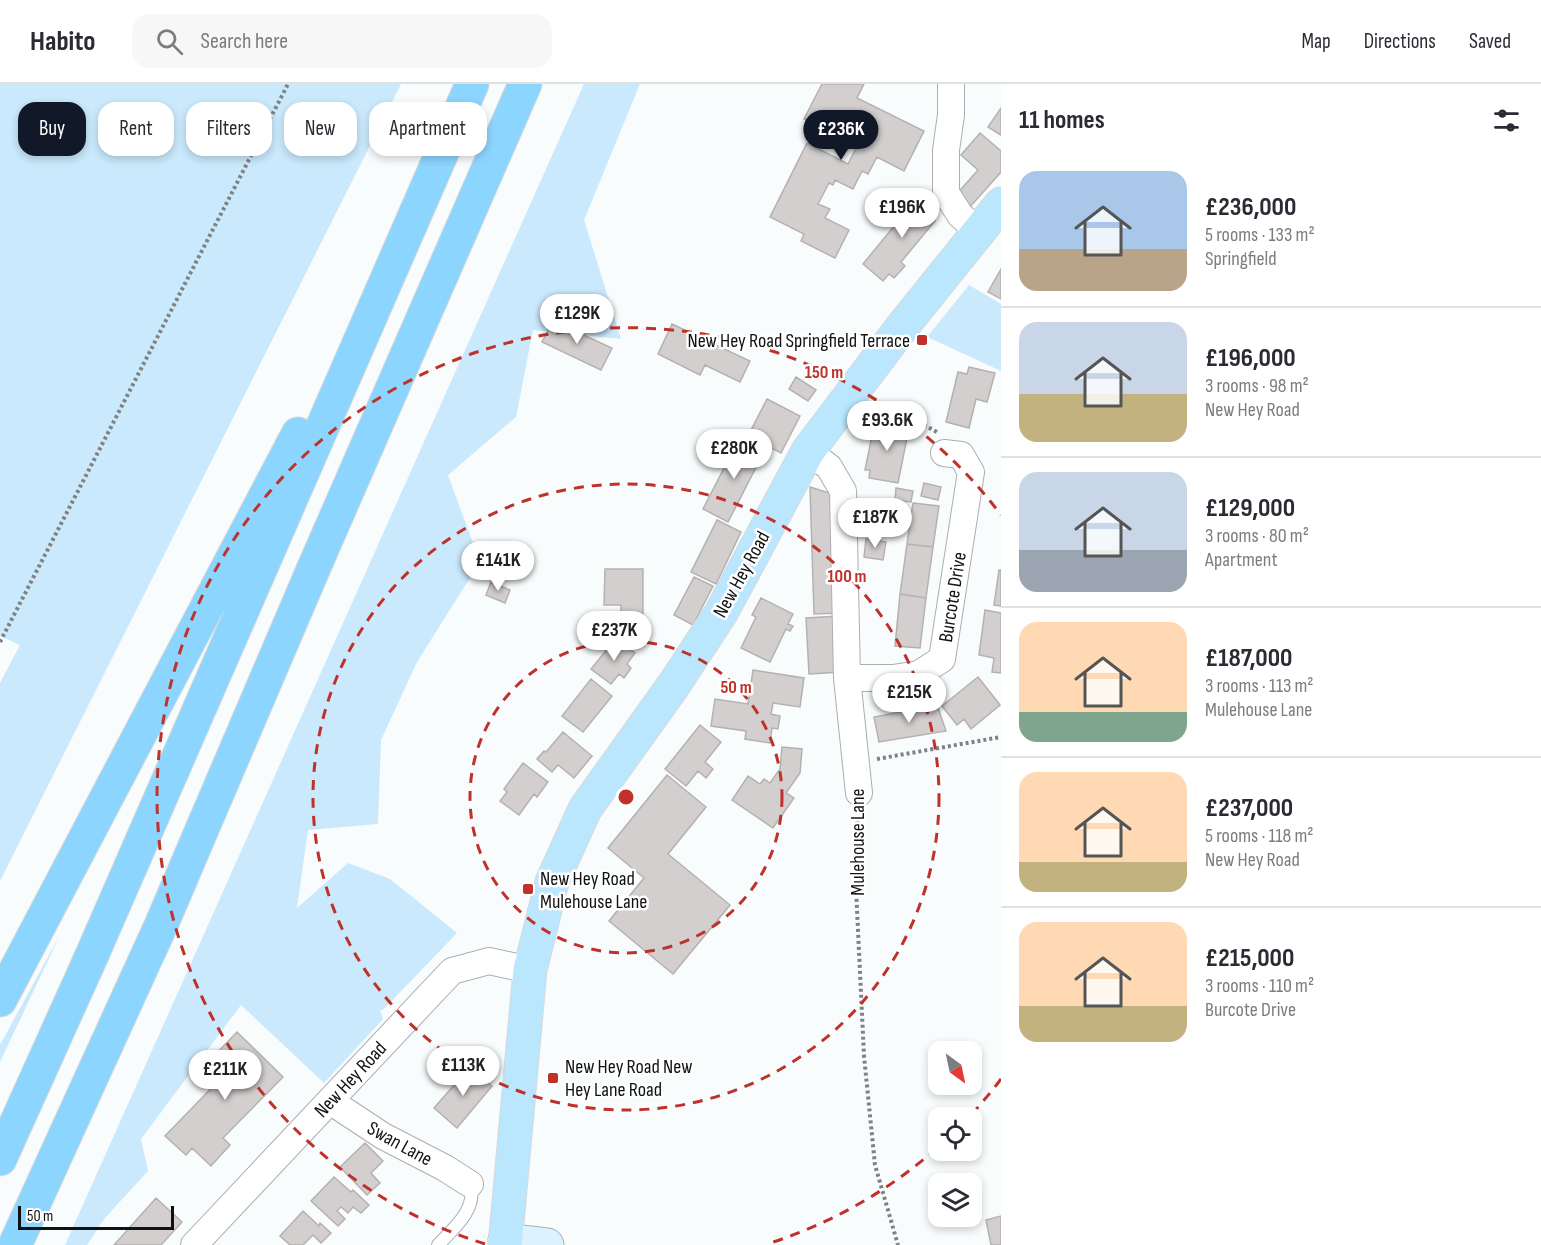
<!DOCTYPE html>
<meta charset="utf-8">
<style>
body{margin:0;font-family:"Sofia Sans Condensed",sans-serif;background:#f7f7f7;color:#2b2b33;height:100vh;display:flex;flex-direction:column;font-size:22px;white-space:nowrap}
*{box-sizing:border-box;margin:0}
p{font-size:20px;color:#7c7c81}
.icon{flex:none;width:33px;height:33px;fill:none;stroke:currentColor;stroke-width:2;stroke-linecap:round;stroke-linejoin:round}
.map{position:relative;flex:1;overflow:hidden}
.sheet{display:flex;flex-direction:column;background:#fff;width:540px}
.sheet>*{flex:none}
.banner{position:absolute;left:18px;top:18px;width:570px;height:54px;display:flex;gap:12px}
.needle{width:39px;rotate:147deg}
.buttons{position:absolute;left:928px;top:957px;display:grid;gap:12px}
.buttons a{display:grid;place-items:center;width:54px;height:54px;border-radius:12px;background:#fff;box-shadow:0 3px 9px #0003;font-size:30px}
.scale{position:absolute;left:18px;bottom:15px;width:156px;box-sizing:border-box;padding-left:6px;border:3px solid #101112;border-top:0;font-size:16px;line-height:21px;white-space:nowrap;color:#101112;-webkit-text-stroke:4px #fff;paint-order:stroke}
.price{position:absolute;translate:-50% -51px;padding:0 14px;border-radius:21px;background:#fff;color:#222;font-size:20px;line-height:39px;filter:drop-shadow(0 2px 3px #0008)}
.price::after{content:'';position:absolute;left:50%;top:36px;width:18px;height:14px;margin-left:-9px;background:inherit;clip-path:polygon(0 0,100% 0,50% 100%)}
.price.on{background:#111827;color:#fff}
ul{padding:0;list-style:none}
li{display:flex;align-items:center;gap:18px;height:150px;padding:0 18px}
li+li{border-top:2px solid #e1e1e2}
li span{display:grid;place-items:center;flex:none;width:168px;height:120px;border-radius:18px;color:#555}
li>.icon{margin-inline-start:auto}
span .icon{width:72px;height:72px;fill:#fffc;stroke-width:1}
li b{font-size:26px}
h2{display:flex;justify-content:space-between;align-items:center;height:72px;padding:0 18px;font-size:26px}
.chip{padding:0 21px;border-radius:18px;background:#fff;box-shadow:0 3px 9px #0003;font-size:21px;line-height:54px}
.chip.on{background:#111827;color:#fff}
header{display:flex;align-items:center;gap:36px;box-sizing:border-box;height:84px;padding:0 30px;background:#fff;border-bottom:2px solid #e1e1e2}
header strong{font-size:28px}
nav{display:flex;gap:33px;margin-inline-start:auto;font-size:21px}
.search{width:420px;height:54px;background:#f7f7f7;display:flex;align-items:center;gap:15px;box-sizing:border-box;padding:0 21px;border-radius:18px;color:#7c7c81;font-size:22px}
main{display:flex;flex:1;min-height:0}
.map>svg:first-child{display:block}
.green{fill:#cae9fc}
.building{fill:#d3cfce;stroke:#b5b1b1;stroke-width:1.5}
.lines{fill:none;stroke-linecap:round;stroke-linejoin:round}
.lane-casing{stroke:#abaeb0;stroke-width:14}
.street-casing{stroke:#abaeb0;stroke-width:28}
.secondary-casing{stroke:#abaeb0;stroke-width:35}
.primary-casing{stroke:#d9d9d9;stroke-width:35}
.highway-casing{stroke:#d9d9d9;stroke-width:35}
.path{stroke:#7f8283;stroke-width:4;stroke-dasharray:3 3;stroke-linecap:butt}
.lane{stroke:#fff;stroke-width:12}
.street{stroke:#fff;stroke-width:26}
.secondary{stroke:#dcf2ff;stroke-width:33}
.primary{stroke:#bae6fe;stroke-width:33}
.highway{stroke:#8cd5fe;stroke-width:33}
.ring{fill:none;stroke:#bf3129;stroke-width:3;stroke-dasharray:10 8}
.poi-dot{fill:#bf3129;stroke:#fff;stroke-width:2}
.labels{text-anchor:middle;stroke-width:5;stroke-linejoin:round;paint-order:stroke}
.poi-label{font-size:20px;fill:#101112;stroke:#fff;text-anchor:start}
.street-label{font-size:20px;fill:#101112;stroke:#fff}
.centre{fill:#bf3129;stroke:#fff;stroke-width:3}
.ring-label{font-size:18px;text-anchor:middle;font-weight:bold;fill:#bf3129;stroke:#fff;stroke-width:5;stroke-linejoin:round;paint-order:stroke}
</style>
<header>
<strong>Habito</strong>
<div class="search"><svg class="icon" aria-label="search" viewBox="0 0 24 24"><circle cx="10" cy="10" r="6"/><path d="M15 15l6 6"/></svg>Search here</div>
<nav><a>Map</a><a>Directions</a><a>Saved</a></nav>
</header>
<main>
<div class="map">
<svg width="1001" height="1161" viewBox="0 0 1001 1161">
<rect width="100%" height="100%" fill="#f8fcfd"/>
<!-- green -->
<path class="green" d="M 0,0 L 401,0 L 0,797 L 0,599 L 20,561 L 0,552 Z
M 584,0 L 640,0 L 584,136 L 621,255 L 533,246 L 516,333 L 448,391 L 480,478 L 417,578 L 381,656 L 378,740 L 308,746 L 297,824 L 348,779 L 390,795 L 457,849 L 383,926 L 380,926 L 383,935 L 324,999 L 241,921 L 141,1055 L 148,1087 L 104,1135 L 87,1161 L 65,1161 Z
M 969,201 L 1001,220 L 1001,287 L 927,253 Z
M 60,851 L 0,978 L 0,961 Z"/>
<!-- building -->
<path class="building" d="M 822,0 L 864,0 L 857,14 L 924,47 L 904,87 L 877,73 L 868,90 L 862,87 L 853,105 L 835,96 L 833,101 L 829,99 L 818,120 L 830,125 L 825,134 L 849,146 L 835,174 L 801,157 L 804,150 L 770,133 L 807,59 L 848,80 L 857,62 L 804,35 Z
M 1001,24 L 1001,51 L 988,43 Z
M 980,49 L 1001,67 L 1001,88 L 969,124 L 955,112 L 978,86 L 961,71 Z
M 916,109 L 938,127 L 932,135 L 935,137 L 901,178 L 905,182 L 894,194 L 889,190 L 883,197 L 863,180 L 913,119 L 910,117 Z
M 1001,185 L 1001,215 L 988,208 Z
M 553,237 L 612,264 L 601,286 L 542,258 Z
M 672,240 L 750,277 L 740,298 L 705,281 L 700,291 L 658,270 Z
M 969,283 L 995,289 L 987,318 L 976,315 L 969,344 L 946,338 L 958,288 L 967,290 Z
M 796,293 L 816,306 L 808,317 L 789,305 Z
M 767,315 L 800,332 L 781,369 L 748,352 Z
M 875,337 L 909,344 L 898,399 L 869,394 L 870,386 L 865,386 Z
M 740,353 L 765,366 L 728,438 L 703,425 Z
M 924,399 L 941,403 L 938,416 L 921,412 Z
M 810,403 L 836,411 L 839,529 L 814,530 Z
M 896,404 L 913,407 L 911,418 L 895,416 Z
M 913,419 L 939,422 L 933,463 L 907,460 Z
M 717,436 L 741,448 L 716,500 L 691,488 Z
M 866,455 L 886,458 L 883,476 L 864,473 Z
M 907,460 L 933,463 L 926,514 L 900,510 Z
M 605,485 L 643,485 L 643,532 L 621,532 L 621,521 L 604,521 Z
M 999,486 L 1001,486 L 1001,522 L 994,521 Z
M 694,493 L 713,502 L 693,541 L 674,531 Z
M 491,498 L 510,506 L 505,519 L 486,511 Z
M 900,510 L 926,514 L 920,564 L 895,562 Z
M 761,514 L 793,530 L 788,540 L 793,542 L 790,547 L 786,545 L 770,578 L 741,564 L 756,533 L 752,531 Z
M 985,526 L 1001,529 L 1001,589 L 992,588 L 994,574 L 979,571 Z
M 838,532 L 842,588 L 809,590 L 806,534 Z
M 613,558 L 618,561 L 620,558 L 635,569 L 627,580 L 631,584 L 624,594 L 619,590 L 611,600 L 591,585 Z
M 753,586 L 804,594 L 800,623 L 773,619 L 771,630 L 780,632 L 778,645 L 772,644 L 770,659 L 745,655 L 746,647 L 711,642 L 715,615 L 748,620 Z
M 978,593 L 1000,621 L 971,645 L 964,635 L 957,641 L 942,622 Z
M 591,595 L 612,612 L 583,648 L 562,632 Z
M 937,621 L 946,647 L 879,658 L 874,633 Z
M 700,641 L 721,658 L 705,678 L 713,685 L 706,694 L 698,687 L 686,702 L 665,685 Z
M 563,648 L 592,672 L 574,694 L 558,681 L 552,688 L 537,675 L 544,667 L 546,668 Z
M 782,663 L 802,665 L 800,689 L 786,709 L 794,714 L 773,744 L 732,716 L 748,692 L 760,700 L 764,695 L 770,699 L 780,685 Z
M 523,679 L 548,698 L 537,713 L 534,710 L 519,731 L 500,717 L 507,708 L 504,705 Z
M 667,691 L 706,723 L 668,770 L 730,821 L 673,890 L 609,837 L 644,794 L 608,764 Z
M 237,948 L 283,993 L 223,1054 L 230,1061 L 211,1082 L 192,1064 L 186,1071 L 165,1052 L 230,985 L 215,971 Z
M 470,983 L 492,1002 L 457,1044 L 434,1024 Z
M 365,1059 L 383,1077 L 371,1089 L 380,1099 L 367,1111 L 340,1083 Z
M 334,1093 L 351,1108 L 353,1106 L 369,1121 L 361,1129 L 353,1123 L 348,1129 L 341,1123 L 337,1127 L 345,1135 L 338,1142 L 311,1117 Z
M 156,1114 L 182,1138 L 161,1161 L 114,1161 Z
M 303,1127 L 319,1142 L 320,1139 L 331,1149 L 321,1159 L 313,1151 L 303,1161 L 290,1161 L 280,1152 Z
M 1001,1132 L 1001,1161 L 991,1161 L 986,1136 Z"/>
<g class="lines">
<defs>
<path id="lane" d="M 438,1161 C 453,1145 478,1125 470,1100"/>
<path id="street" d="M 951,0 L 951,31 L 946,66 L 946,109 L 960,131 L 979,148
M 808,367 L 829,383 L 843,407 L 847,594 L 859,709
M 847,594 L 893,594 L 919,590 L 942,575 L 971,388 L 961,371 L 944,369
M 330,1017 L 383,1052 L 445,1084 L 470,1100
M 194,1161 L 452,887 L 489,877 L 530,886"/>
<path id="secondary" d="M 505,1156 L 547,1161"/>
<path id="primary" d="M 505,1161 L 530,886 L 552,798 L 585,725 L 673,602 L 721,529 L 808,367 L 902,243 L 1001,120"/>
<path id="highway" d="M 0,916 L 298,350
M 0,1075 L 92,871 L 472,0
M 15,1161 L 162,839 L 312,488 L 525,0"/>
</defs>
<!-- lane casing -->
<use href="#lane" class="lane-casing"/>
<!-- street casing -->
<use href="#street" class="street-casing"/>
<!-- secondary casing -->
<use href="#secondary" class="secondary-casing"/>
<!-- primary casing -->
<use href="#primary" class="primary-casing"/>
<!-- highway casing -->
<use href="#highway" class="highway-casing"/>
<!-- path -->
<path class="path" d="M 872,325 C 894,335 918,335 938,349
M 0,558 L 288,0
M 877,675 L 1001,653
M 858,731 L 855,783 L 864,972 L 875,1081 L 898,1161"/>
<!-- lane -->
<use href="#lane" class="lane"/>
<!-- street -->
<use href="#street" class="street"/>
<!-- secondary -->
<use href="#secondary" class="secondary"/>
<!-- primary -->
<use href="#primary" class="primary"/>
<!-- highway -->
<use href="#highway" class="highway"/>
</g>
<!-- distance rings -->
<g class="ring">
<circle cx="626" cy="713" r="156"/>
<circle cx="626" cy="713" r="313"/>
<path d="M1001 995A469 469 0 0 1 969 1033M937 1064A469 469 0 0 1 767 1160M485 1160A469 469 0 1 1 1001 431"/>
</g>
<!-- markers -->
<g class="poi-dot">
<rect x="916" y="250" width="12" height="12" rx="3"/>
<rect x="522" y="799" width="12" height="12" rx="3"/>
<rect x="547" y="988" width="12" height="12" rx="3"/>
</g>
<g class="labels">
<!-- poi labels -->
<g class="poi-label">
<text x="910" y="263" text-anchor="end">New Hey Road Springfield Terrace</text>
<text x="540" y="801">New Hey Road<tspan x="540" dy="23">Mulehouse Lane</tspan></text>
<text x="565" y="989">New Hey Road New<tspan x="565" dy="23">Hey Lane Road</tspan></text>
</g>
<!-- street labels -->
<g class="street-label">
<text transform="translate(741 490) rotate(-61)" y="7">New Hey Road</text>
<text transform="translate(952 513) rotate(-81)" y="7">Burcote Drive</text>
<text transform="translate(857 758) rotate(-90)" y="7">Mulehouse Lane</text>
<text transform="translate(350 995) rotate(-47)" y="7">New Hey Road</text>
<text transform="translate(400 1059) rotate(29)" y="7">Swan Lane</text>
</g>
</g>
<circle cx="626" cy="713" r="9" class="centre"/>
<g class="ring-label">
<text x="824" y="294">150 m</text>
<text x="847" y="498">100 m</text>
<text x="736" y="609">50 m</text>
</g>
</svg>
<div class="buttons">
<a><svg class="needle" viewBox="-14 -14 28 28"><path d="M0-13l5 13h-10z" fill="#e53935"/><path d="M0 13l5-13h-10z" fill="#7c7c81"/></svg></a>
<a><svg class="icon" aria-label="locate" viewBox="0 0 24 24"><circle cx="12" cy="12" r="6"/><path d="M12 2v4M12 18v4M2 12h4M18 12h4"/></svg></a>
<a><svg class="icon" aria-label="layers" viewBox="0 0 24 24"><path d="M12 4l9 5-9 5-9-5zM3 14l9 5 9-5"/></svg></a>
</div>
<div class="scale">50 m</div>
<b class="price on" style="left:841px;top:77px">£236K</b>
<b class="price" style="left:902px;top:155px">£196K</b>
<b class="price" style="left:577px;top:261px">£129K</b>
<b class="price" style="left:887px;top:368px">£93.6K</b>
<b class="price" style="left:734px;top:396px">£280K</b>
<b class="price" style="left:875px;top:465px">£187K</b>
<b class="price" style="left:498px;top:508px">£141K</b>
<b class="price" style="left:614px;top:578px">£237K</b>
<b class="price" style="left:909px;top:640px">£215K</b>
<b class="price" style="left:463px;top:1013px">£113K</b>
<b class="price" style="left:225px;top:1017px">£211K</b>
<div class="banner">
<a class="chip on">Buy</a>
<a class="chip">Rent</a>
<a class="chip">Filters</a>
<a class="chip">New</a>
<a class="chip">Apartment</a>
</div>
</div>
<section class="sheet">
<h2>11 homes<svg class="icon" aria-label="filters" viewBox="0 0 24 24"><path d="M4 7h16M4 17h16"/><circle cx="9" cy="7" r="2"/><circle cx="15" cy="17" r="2"/></svg></h2>
<ul>
<li><span style="background:linear-gradient(#a9c7e8 65%,#b9a48a 0)"><svg class="icon" aria-label="home" viewBox="0 0 24 24"><path d="M3 11l9-7 9 7M6 9v11h12V9"/></svg></span><div><b>£236,000</b><p>5 rooms · 133 m²</p><p>Springfield</p></div></li>
<li><span style="background:linear-gradient(#c9d6e8 60%,#c2b280 0)"><svg class="icon" aria-label="home" viewBox="0 0 24 24"><path d="M3 11l9-7 9 7M6 9v11h12V9"/></svg></span><div><b>£196,000</b><p>3 rooms · 98 m²</p><p>New Hey Road</p></div></li>
<li><span style="background:linear-gradient(#c9d6e8 65%,#9aa5b1 0)"><svg class="icon" aria-label="home" viewBox="0 0 24 24"><path d="M3 11l9-7 9 7M6 9v11h12V9"/></svg></span><div><b>£129,000</b><p>3 rooms · 80 m²</p><p>Apartment</p></div></li>
<li><span style="background:linear-gradient(#ffd9b3 75%,#7fa58c 0)"><svg class="icon" aria-label="home" viewBox="0 0 24 24"><path d="M3 11l9-7 9 7M6 9v11h12V9"/></svg></span><div><b>£187,000</b><p>3 rooms · 113 m²</p><p>Mulehouse Lane</p></div></li>
<li><span style="background:linear-gradient(#ffd9b3 75%,#c2b280 0)"><svg class="icon" aria-label="home" viewBox="0 0 24 24"><path d="M3 11l9-7 9 7M6 9v11h12V9"/></svg></span><div><b>£237,000</b><p>5 rooms · 118 m²</p><p>New Hey Road</p></div></li>
<li><span style="background:linear-gradient(#ffd9b3 70%,#c2b280 0)"><svg class="icon" aria-label="home" viewBox="0 0 24 24"><path d="M3 11l9-7 9 7M6 9v11h12V9"/></svg></span><div><b>£215,000</b><p>3 rooms · 110 m²</p><p>Burcote Drive</p></div></li>
</ul>
</section>
</main>
